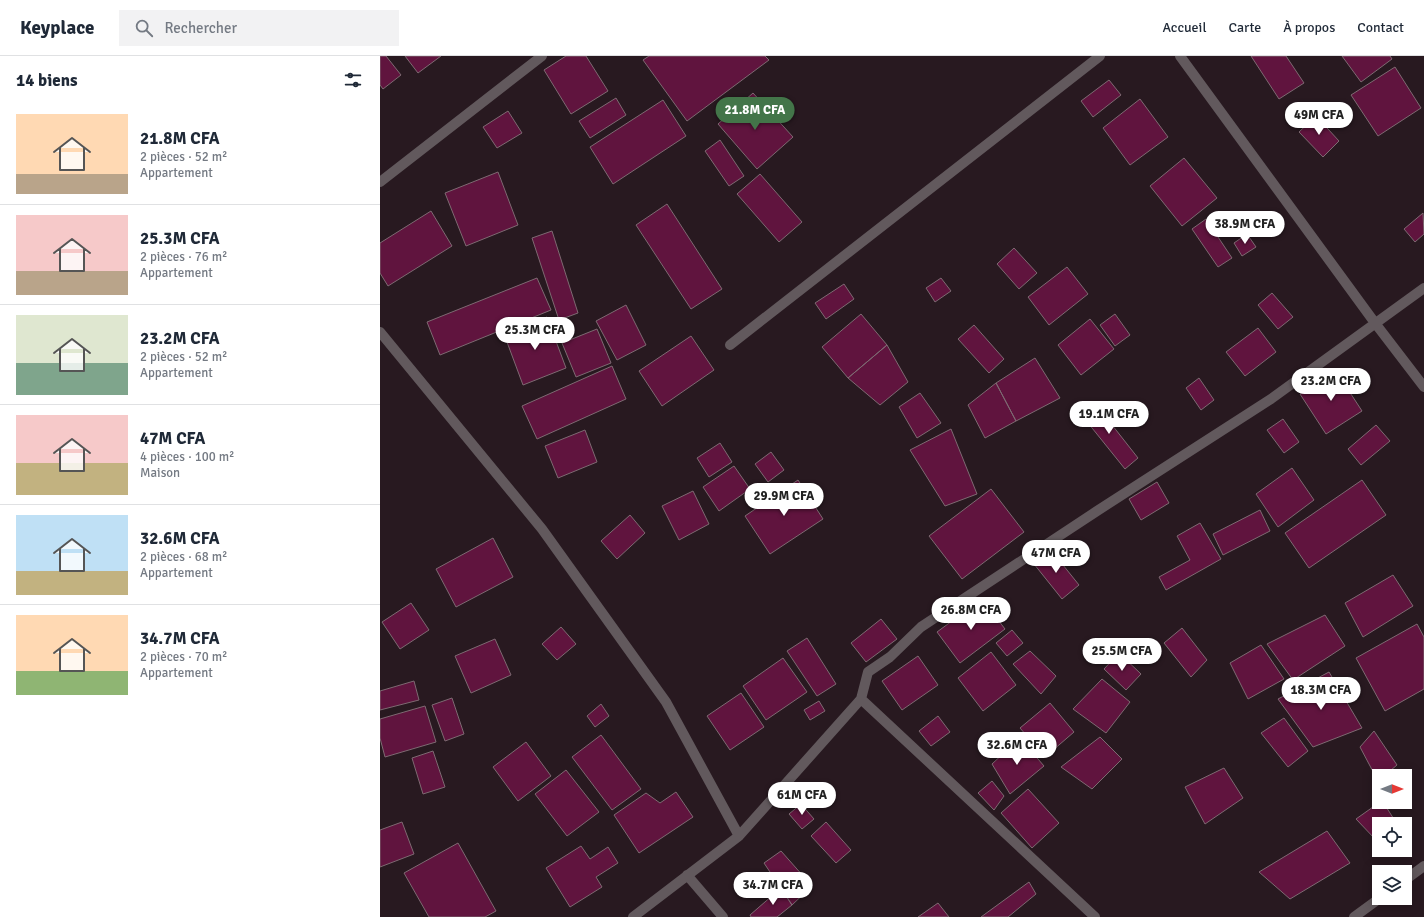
<!DOCTYPE html>
<html lang="fr">
<meta charset="utf-8">
<style>
body{margin:0;font-family:Signika,sans-serif;background:#f2f2f3;color:#1f2937;height:100vh;display:flex;flex-direction:column;font-size:15px;white-space:nowrap}
*{box-sizing:border-box;margin:0}
p{font-size:13px;color:#747a83}
.icon{flex:none;width:22px;height:22px;fill:none;stroke:currentColor;stroke-width:2;stroke-linecap:round;stroke-linejoin:round}
.map{position:relative;flex:1;overflow:hidden}
.details{display:flex;flex-direction:column;background:#fff;width:380px}
.details>*{flex:none}
.needle{width:26px;rotate:90deg}
.controls{position:absolute;left:992px;top:713px;display:grid;gap:8px}
.controls a{display:grid;place-items:center;width:40px;height:40px;border-radius:0px;background:#fff;box-shadow:0 2px 10px #0003;font-size:20px}
.price{position:absolute;translate:-50% -34px;padding:0 9px;border-radius:14px;background:#fff;color:#222;font-size:13px;line-height:26px;filter:drop-shadow(0 1px 2px #0008)}
.price::after{content:'';position:absolute;left:50%;top:24px;width:12px;height:9px;margin-left:-6px;background:inherit;clip-path:polygon(0 0,100% 0,50% 100%)}
.price.active{background:#437549;color:#fff}
ul{padding:0;list-style:none}
li{display:flex;align-items:center;gap:12px;height:100px;padding:0 16px}
li+li{border-top:1px solid #e0e1e3}
li span{display:grid;place-items:center;flex:none;width:112px;height:80px;border-radius:0px;color:#555}
li>.icon{margin-inline-start:auto}
span .icon{width:48px;height:48px;fill:#fffc;stroke-width:1}
li b{font-size:17px}
h2{display:flex;justify-content:space-between;align-items:center;height:48px;padding:0 16px;font-size:17px}
header{display:flex;align-items:center;gap:24px;box-sizing:border-box;height:56px;padding:0 20px;background:#fff;border-bottom:1px solid #e0e1e3}
header strong{font-size:19px}
nav{display:flex;gap:22px;margin-inline-start:auto;font-size:14px}
.search{width:280px;height:36px;background:#f2f2f3;display:flex;align-items:center;gap:10px;box-sizing:border-box;padding:0 14px;border-radius:0px;color:#747a83;font-size:15px}
main{display:flex;flex:1;min-height:0}
.map>svg:first-child{display:block}
.building{fill:#60143e;stroke:#7e6a72}
.lines{fill:none;stroke-linecap:round;stroke-linejoin:round}
.street{stroke:#62595d;stroke-width:10}
</style>
<header>
<strong>Keyplace</strong>
<div class="search"><svg class="icon" aria-label="search" viewBox="0 0 24 24"><circle cx="10" cy="10" r="6"/><path d="M15 15l6 6"/></svg>Rechercher</div>
<nav><a>Accueil</a><a>Carte</a><a>À propos</a><a>Contact</a></nav>
</header>
<main>
<section class="details">
<h2>14 biens<svg class="icon" aria-label="filters" viewBox="0 0 24 24"><path d="M4 7h16M4 17h16"/><circle cx="9" cy="7" r="2"/><circle cx="15" cy="17" r="2"/></svg></h2>
<ul>
<li><span style="background:linear-gradient(#ffd9b3 75%,#b9a48a 0)"><svg class="icon" aria-label="home" viewBox="0 0 24 24"><path d="M3 11l9-7 9 7M6 9v11h12V9"/></svg></span><div><b>21.8M CFA</b><p>2 pièces · 52 m²</p><p>Appartement</p></div></li>
<li><span style="background:linear-gradient(#f6c9c9 70%,#b9a48a 0)"><svg class="icon" aria-label="home" viewBox="0 0 24 24"><path d="M3 11l9-7 9 7M6 9v11h12V9"/></svg></span><div><b>25.3M CFA</b><p>2 pièces · 76 m²</p><p>Appartement</p></div></li>
<li><span style="background:linear-gradient(#dfe7d0 60%,#7fa58c 0)"><svg class="icon" aria-label="home" viewBox="0 0 24 24"><path d="M3 11l9-7 9 7M6 9v11h12V9"/></svg></span><div><b>23.2M CFA</b><p>2 pièces · 52 m²</p><p>Appartement</p></div></li>
<li><span style="background:linear-gradient(#f6c9c9 60%,#c2b280 0)"><svg class="icon" aria-label="home" viewBox="0 0 24 24"><path d="M3 11l9-7 9 7M6 9v11h12V9"/></svg></span><div><b>47M CFA</b><p>4 pièces · 100 m²</p><p>Maison</p></div></li>
<li><span style="background:linear-gradient(#bfe0f5 70%,#c2b280 0)"><svg class="icon" aria-label="home" viewBox="0 0 24 24"><path d="M3 11l9-7 9 7M6 9v11h12V9"/></svg></span><div><b>32.6M CFA</b><p>2 pièces · 68 m²</p><p>Appartement</p></div></li>
<li><span style="background:linear-gradient(#ffd9b3 70%,#8fb573 0)"><svg class="icon" aria-label="home" viewBox="0 0 24 24"><path d="M3 11l9-7 9 7M6 9v11h12V9"/></svg></span><div><b>34.7M CFA</b><p>2 pièces · 70 m²</p><p>Appartement</p></div></li>
</ul>
</section>
<div class="map">
<svg width="1044" height="861" viewBox="0 0 1044 861">
<rect width="100%" height="100%" fill="#281920"/>
<!-- building -->
<path class="building" d="M 0,0 L 6,0 L 21,19 L 3,33 L 0,29 Z
M 25,0 L 61,0 L 38,17 Z
M 186,0 L 206,0 L 228,35 L 191,58 L 164,14 Z
M 269,0 L 385,0 L 389,4 L 307,65 L 263,4 Z
M 871,0 L 906,0 L 924,27 L 899,43 Z
M 962,0 L 1010,0 L 1012,3 L 981,26 Z
M 1015,11 L 1041,52 L 998,80 L 971,39 Z
M 729,24 L 741,39 L 713,61 L 701,45 Z
M 373,37 L 413,81 L 377,113 L 338,68 Z
M 236,42 L 246,59 L 210,82 L 199,65 Z
M 760,43 L 788,81 L 750,109 L 723,72 Z
M 283,44 L 306,80 L 233,128 L 210,91 Z
M 128,55 L 142,77 L 117,92 L 103,71 Z
M 936,60 L 959,85 L 943,101 L 919,76 Z
M 340,84 L 364,120 L 349,130 L 325,95 Z
M 804,102 L 837,142 L 802,170 L 770,130 Z
M 118,116 L 138,169 L 86,190 L 65,137 Z
M 380,118 L 422,166 L 399,186 L 357,138 Z
M 287,148 L 342,233 L 311,253 L 256,169 Z
M 51,155 L 72,190 L 8,230 L 0,217 L 0,187 Z
M 1043,157 L 1044,178 L 1035,186 L 1024,173 Z
M 826,163 L 852,202 L 838,211 L 812,173 Z
M 172,175 L 198,257 L 179,264 L 152,182 Z
M 867,178 L 876,191 L 862,200 L 854,187 Z
M 634,192 L 657,217 L 639,233 L 617,208 Z
M 687,211 L 708,238 L 669,269 L 648,241 Z
M 157,222 L 171,254 L 60,299 L 47,266 Z
M 561,222 L 571,235 L 555,246 L 546,232 Z
M 464,228 L 474,243 L 446,263 L 435,247 Z
M 892,237 L 913,261 L 898,273 L 878,249 Z
M 246,249 L 266,289 L 237,304 L 216,265 Z
M 481,258 L 507,289 L 468,322 L 442,291 Z
M 735,258 L 750,279 L 735,290 L 720,269 Z
M 167,261 L 186,312 L 143,329 L 124,278 Z
M 710,263 L 734,293 L 701,319 L 678,289 Z
M 594,269 L 624,303 L 609,317 L 578,283 Z
M 878,272 L 896,296 L 865,320 L 846,296 Z
M 217,273 L 231,307 L 196,321 L 182,287 Z
M 311,280 L 334,314 L 282,350 L 259,315 Z
M 507,289 L 528,326 L 500,349 L 468,322 Z
M 655,302 L 680,342 L 636,365 L 616,327 Z
M 232,310 L 246,343 L 157,383 L 142,350 Z
M 956,315 L 982,355 L 946,378 L 920,338 Z
M 819,322 L 834,344 L 821,354 L 806,332 Z
M 616,327 L 636,365 L 605,382 L 588,349 Z
M 540,337 L 561,367 L 537,382 L 519,351 Z
M 714,346 L 758,402 L 745,413 L 700,357 Z
M 903,363 L 919,386 L 904,397 L 887,374 Z
M 996,369 L 1010,385 L 981,409 L 968,393 Z
M 571,373 L 597,438 L 565,450 L 530,394 Z
M 205,374 L 217,406 L 178,422 L 165,390 Z
M 340,387 L 352,406 L 329,421 L 317,402 Z
M 391,396 L 404,414 L 388,426 L 375,408 Z
M 354,410 L 370,433 L 339,455 L 323,431 Z
M 912,412 L 934,444 L 898,471 L 876,438 Z
M 418,424 L 443,463 L 390,498 L 365,460 Z
M 982,424 L 1006,459 L 929,512 L 905,477 Z
M 777,426 L 789,447 L 761,464 L 749,443 Z
M 611,433 L 644,476 L 582,523 L 549,480 Z
M 313,435 L 329,468 L 299,484 L 282,450 Z
M 880,454 L 890,475 L 843,499 L 833,478 Z
M 250,459 L 265,477 L 237,503 L 221,485 Z
M 820,467 L 841,503 L 786,534 L 779,521 L 810,504 L 797,480 Z
M 113,482 L 133,521 L 76,551 L 56,513 Z
M 671,494 L 699,529 L 682,543 L 654,508 Z
M 1013,519 L 1033,550 L 983,581 L 965,547 Z
M 602,543 L 625,573 L 580,607 L 557,576 Z
M 31,547 L 49,574 L 20,593 L 2,566 Z
M 945,559 L 965,590 L 913,624 L 887,588 Z
M 501,563 L 517,583 L 486,606 L 471,587 Z
M 1037,568 L 1044,581 L 1044,633 L 1005,655 L 976,602 Z
M 181,571 L 196,588 L 177,604 L 162,588 Z
M 802,572 L 827,604 L 811,621 L 784,587 Z
M 632,574 L 643,587 L 627,600 L 616,587 Z
M 427,582 L 456,628 L 437,640 L 407,595 Z
M 115,583 L 131,619 L 91,637 L 75,600 Z
M 881,589 L 904,623 L 868,643 L 850,607 Z
M 650,595 L 676,620 L 661,638 L 633,608 Z
M 611,596 L 636,629 L 603,655 L 578,622 Z
M 739,597 L 761,618 L 746,634 L 724,613 Z
M 538,600 L 558,629 L 522,654 L 502,625 Z
M 403,602 L 427,636 L 386,664 L 363,630 Z
M 949,616 L 982,672 L 933,691 L 898,643 Z
M 722,623 L 750,646 L 726,677 L 693,653 Z
M 34,625 L 39,644 L 0,654 L 0,635 Z
M 361,637 L 384,671 L 350,694 L 327,660 Z
M 72,642 L 84,678 L 65,685 L 52,649 Z
M 439,645 L 445,655 L 430,664 L 424,654 Z
M 670,647 L 694,676 L 665,701 L 640,672 Z
M 221,648 L 229,660 L 215,671 L 207,660 Z
M 45,650 L 56,686 L 5,701 L 0,682 L 0,663 Z
M 558,660 L 570,676 L 551,690 L 539,675 Z
M 904,662 L 928,695 L 908,711 L 881,677 Z
M 994,675 L 1017,709 L 1004,720 L 999,720 L 998,725 L 980,691 Z
M 221,679 L 261,733 L 232,754 L 192,701 Z
M 720,681 L 742,703 L 712,733 L 681,711 Z
M 640,682 L 664,710 L 630,738 L 612,708 Z
M 146,686 L 171,720 L 138,745 L 113,711 Z
M 53,695 L 65,731 L 43,738 L 32,702 Z
M 844,712 L 863,742 L 825,768 L 805,731 Z
M 186,714 L 219,756 L 187,780 L 155,738 Z
M 612,725 L 624,740 L 614,754 L 598,737 Z
M 648,733 L 679,767 L 652,792 L 621,757 Z
M 296,736 L 313,761 L 259,797 L 234,759 L 266,737 L 280,747 Z
M 1000,746 L 1003,746 L 1017,768 L 999,768 L 999,783 L 996,784 L 976,763 Z
M 421,748 L 434,763 L 422,773 L 409,758 Z
M 22,766 L 34,798 L 0,811 L 0,774 Z
M 446,766 L 471,794 L 456,807 L 431,780 Z
M 947,775 L 970,807 L 910,843 L 879,816 Z
M 78,787 L 116,855 L 105,861 L 49,861 L 24,817 Z
M 201,790 L 210,803 L 228,791 L 238,807 L 216,821 L 222,831 L 190,851 L 166,812 Z
M 401,795 L 432,830 L 412,849 L 384,807 Z
M 649,826 L 656,838 L 628,861 L 601,861 Z
M 401,832 L 412,849 L 397,861 L 371,861 L 370,859 Z
M 558,847 L 569,861 L 538,861 Z"/>
<g class="lines">
<!-- street -->
<path class="street" d="M 800,0 L 995,267 L 1044,331
M 0,126 L 162,0
M 0,276 L 162,473 L 286,646 L 359,780
M 350,289 L 720,0
M 481,643 L 488,616 L 510,601 L 541,571 L 717,455 L 891,343 L 1044,232
M 307,819 L 343,861
M 1025,824 L 1044,810
M 253,861 L 359,780 L 481,643 L 715,861
M 974,861 L 1000,842"/>
</g>
</svg>
<div class="controls">
<a><svg class="needle" viewBox="-14 -14 28 28"><path d="M0-13l5 13h-10z" fill="#e53935"/><path d="M0 13l5-13h-10z" fill="#747a83"/></svg></a>
<a><svg class="icon" aria-label="locate" viewBox="0 0 24 24"><circle cx="12" cy="12" r="6"/><path d="M12 2v4M12 18v4M2 12h4M18 12h4"/></svg></a>
<a><svg class="icon" aria-label="layers" viewBox="0 0 24 24"><path d="M12 4l9 5-9 5-9-5zM3 14l9 5 9-5"/></svg></a>
</div>
<b class="price active" style="left:375px;top:75px">21.8M CFA</b>
<b class="price" style="left:939px;top:80px">49M CFA</b>
<b class="price" style="left:865px;top:189px">38.9M CFA</b>
<b class="price" style="left:155px;top:295px">25.3M CFA</b>
<b class="price" style="left:951px;top:346px">23.2M CFA</b>
<b class="price" style="left:729px;top:379px">19.1M CFA</b>
<b class="price" style="left:404px;top:461px">29.9M CFA</b>
<b class="price" style="left:676px;top:518px">47M CFA</b>
<b class="price" style="left:591px;top:575px">26.8M CFA</b>
<b class="price" style="left:742px;top:616px">25.5M CFA</b>
<b class="price" style="left:941px;top:655px">18.3M CFA</b>
<b class="price" style="left:637px;top:710px">32.6M CFA</b>
<b class="price" style="left:422px;top:760px">61M CFA</b>
<b class="price" style="left:393px;top:850px">34.7M CFA</b>
</div>
</main>
